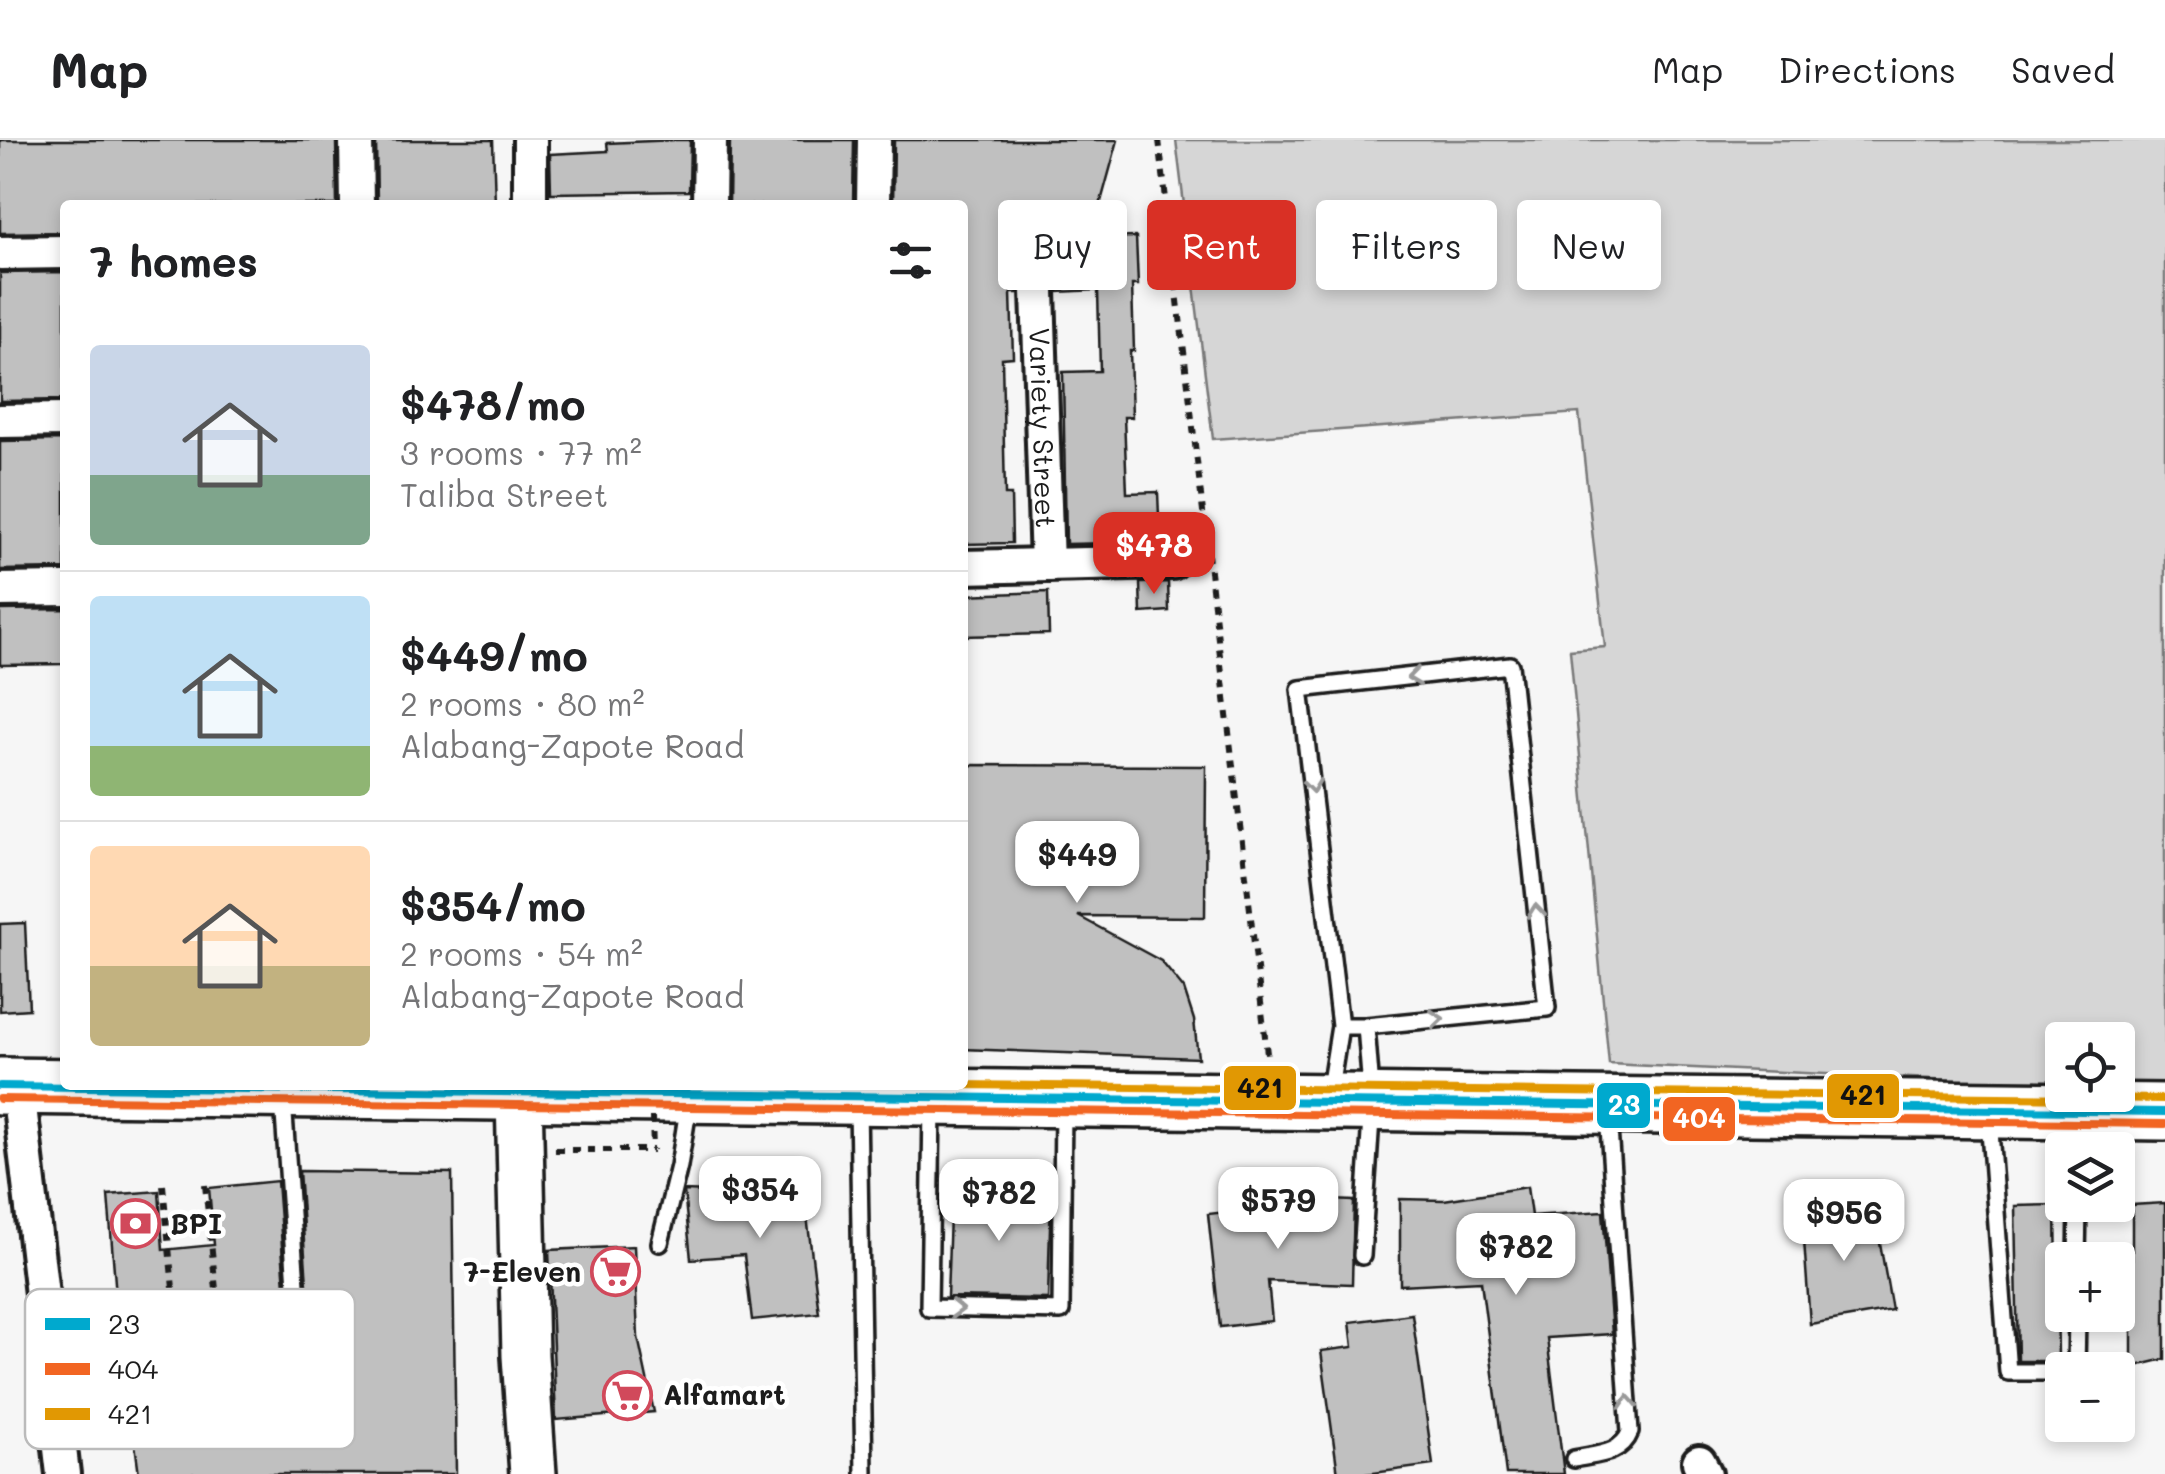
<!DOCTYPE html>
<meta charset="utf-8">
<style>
body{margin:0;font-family:Mali,sans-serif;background:#f2f2f2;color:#202124;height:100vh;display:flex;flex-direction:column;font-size:38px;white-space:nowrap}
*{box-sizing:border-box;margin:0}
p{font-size:32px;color:#757577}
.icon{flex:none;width:55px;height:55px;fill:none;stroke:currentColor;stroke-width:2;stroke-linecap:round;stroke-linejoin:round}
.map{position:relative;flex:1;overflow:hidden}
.drawer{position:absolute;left:60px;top:60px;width:908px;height:890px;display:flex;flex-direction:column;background:#fff;border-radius:10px;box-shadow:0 5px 15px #0003}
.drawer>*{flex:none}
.hud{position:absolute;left:998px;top:60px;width:950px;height:90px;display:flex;gap:20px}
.buttons{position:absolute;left:2045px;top:882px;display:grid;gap:20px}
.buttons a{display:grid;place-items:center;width:90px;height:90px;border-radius:10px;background:#fff;box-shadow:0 5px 15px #0003;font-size:50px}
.price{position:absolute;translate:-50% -85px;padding:0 22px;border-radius:20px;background:#fff;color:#222;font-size:32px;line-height:65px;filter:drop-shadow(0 2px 5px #0008)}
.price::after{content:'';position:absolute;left:50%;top:60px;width:30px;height:22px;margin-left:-15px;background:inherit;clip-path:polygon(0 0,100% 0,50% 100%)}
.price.on{background:#d93025;color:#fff}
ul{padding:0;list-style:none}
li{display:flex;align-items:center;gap:30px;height:250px;padding:0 30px}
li+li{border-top:2px solid #e0e0e0}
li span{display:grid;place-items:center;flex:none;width:280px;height:200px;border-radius:10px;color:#555}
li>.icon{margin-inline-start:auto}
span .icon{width:120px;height:120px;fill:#fffc;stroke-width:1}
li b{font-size:42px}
h2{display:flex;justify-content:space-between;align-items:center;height:120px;padding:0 30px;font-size:42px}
.tag{padding:0 35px;border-radius:10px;background:#fff;box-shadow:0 5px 15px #0003;font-size:35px;line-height:90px}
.tag.on{background:#d93025;color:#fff}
header{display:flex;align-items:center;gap:60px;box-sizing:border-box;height:140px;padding:0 50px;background:#fff;border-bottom:2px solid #e0e0e0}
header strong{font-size:48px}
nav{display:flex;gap:55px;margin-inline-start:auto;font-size:35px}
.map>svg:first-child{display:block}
.green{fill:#d6d6d6;stroke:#797979;stroke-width:2.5}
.building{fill:#c0c0c0;stroke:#1c1c1c;stroke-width:2.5}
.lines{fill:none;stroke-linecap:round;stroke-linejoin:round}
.lane-casing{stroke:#1c1c1c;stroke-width:22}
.street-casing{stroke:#1c1c1c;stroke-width:40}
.secondary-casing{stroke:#1c1c1c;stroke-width:52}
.highway-casing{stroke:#1c1c1c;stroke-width:62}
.path{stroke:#1c1c1c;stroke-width:6;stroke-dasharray:8 8;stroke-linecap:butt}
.lane{stroke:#fff;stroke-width:15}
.street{stroke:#fff;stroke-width:32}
.secondary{stroke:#fff;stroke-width:45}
.highway{stroke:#fff;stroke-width:55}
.path-bridge{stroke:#1c1c1c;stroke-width:6;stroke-dasharray:8 8;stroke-linecap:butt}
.bus-1-casing{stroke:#fff;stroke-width:15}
.bus-2-casing{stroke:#fff;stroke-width:15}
.bus-3-casing{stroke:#fff;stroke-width:15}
.bus-1{stroke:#00a9ce;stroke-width:8}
.bus-2{stroke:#f26522;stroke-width:8}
.bus-3{stroke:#e19803;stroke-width:8}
.oneway{stroke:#999}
.labels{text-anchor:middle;stroke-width:9;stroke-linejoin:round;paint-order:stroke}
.street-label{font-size:28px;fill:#1c1c1c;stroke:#fff}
.poi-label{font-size:28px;font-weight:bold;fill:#1c1c1c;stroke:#fff;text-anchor:start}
.key{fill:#fff;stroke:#bbb;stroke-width:2.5}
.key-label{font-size:28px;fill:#1c1c1c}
.line-badge{stroke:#fff;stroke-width:4}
.badge-label{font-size:28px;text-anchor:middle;font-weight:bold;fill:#fff}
.pale-badge-label{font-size:28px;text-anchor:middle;font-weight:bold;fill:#111}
</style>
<header>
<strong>Map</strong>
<nav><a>Map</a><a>Directions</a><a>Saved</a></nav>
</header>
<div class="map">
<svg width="2165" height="1334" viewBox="0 0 2165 1334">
<rect width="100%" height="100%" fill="#f6f6f6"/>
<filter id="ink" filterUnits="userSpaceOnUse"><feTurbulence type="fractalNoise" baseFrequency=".01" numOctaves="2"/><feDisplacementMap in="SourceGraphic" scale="20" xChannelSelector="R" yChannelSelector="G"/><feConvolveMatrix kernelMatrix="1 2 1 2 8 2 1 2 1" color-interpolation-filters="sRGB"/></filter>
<g filter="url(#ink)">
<!-- green -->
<path class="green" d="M 1176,0 L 2165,0 L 2165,944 L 2118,944 L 2118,900 L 2062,900 L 2062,945 L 1609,924 L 1570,510 L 1605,507 L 1579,273 L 1213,299 Z"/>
<!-- building -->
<path class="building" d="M 0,0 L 336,0 L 337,65 L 65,65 L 65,92 L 0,93 Z
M 376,0 L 493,0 L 495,65 L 377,65 Z
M 676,0 L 690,0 L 689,51 L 551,53 L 550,14 L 608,11 L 607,3 Z
M 730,0 L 854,0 L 853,65 L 729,65 Z
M 894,0 L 1118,0 L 1091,98 L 1136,97 L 1138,145 L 1132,145 L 1134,211 L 1130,211 L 1132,277 L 1124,277 L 1127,353 L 1158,352 L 1160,402 L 1066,404 L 1063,232 L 1100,231 L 1098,150 L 1058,152 L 1056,88 L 1046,73 L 1036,70 L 1025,74 L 1016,90 L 1018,153 L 1011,153 L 1013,217 L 1002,218 L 1005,355 L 1011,355 L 1012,403 L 962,404 L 962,65 L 893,65 Z
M 65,132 L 65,260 L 0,261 L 0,133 Z
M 65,300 L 65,429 L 0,430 L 0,301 Z
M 1168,442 L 1169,471 L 1141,473 L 1140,443 Z
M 1048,452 L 1049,494 L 962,496 L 962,455 Z
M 65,469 L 65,524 L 0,525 L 0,470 Z
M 962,625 L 1206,626 L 1205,777 L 1078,776 L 1161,821 L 1184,849 L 1194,880 L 1198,918 L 962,909 Z
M 25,783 L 29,869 L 0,871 L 0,784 Z
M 299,1031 L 452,1033 L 456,1334 L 139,1334 L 130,1266 L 310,1247 L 305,1188 L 183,1204 L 183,1200 L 120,1206 L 108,1055 L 159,1051 L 163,1110 L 214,1105 L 209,1048 L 277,1041 L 285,1146 L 290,1155 L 298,1156 L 306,1151 L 307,1144 Z
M 802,1036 L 819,1173 L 752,1180 L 744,1115 L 691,1119 L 684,1051 L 738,1053 L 736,1040 Z
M 1527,1047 L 1531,1076 L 1603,1071 L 1612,1194 L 1547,1198 L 1564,1334 L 1506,1334 L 1481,1141 L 1400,1145 L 1400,1059 L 1444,1060 Z
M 951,1048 L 1051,1051 L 1048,1159 L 947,1157 Z
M 1258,1057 L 1354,1061 L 1352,1144 L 1268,1141 L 1272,1181 L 1220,1187 L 1208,1074 L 1261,1068 Z
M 2165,1063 L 2165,1219 L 2132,1227 L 2132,1065 Z
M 1873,1064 L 1892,1170 L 1810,1184 L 1802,1072 L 1844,1065 L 1847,1070 Z
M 2056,1065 L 2058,1221 L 2018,1221 L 2015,1066 Z
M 634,1106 L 638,1197 L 654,1272 L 556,1280 L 549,1110 Z
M 1412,1174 L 1433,1325 L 1366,1334 L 1338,1334 L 1321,1211 L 1353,1207 L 1350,1182 Z"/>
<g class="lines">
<defs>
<path id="lane" d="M 1329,955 L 1340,886 L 1300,549 L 1510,525 L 1547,868 L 1366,886 L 1340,886
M 283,960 L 296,1145
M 858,964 L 864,1334
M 932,967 L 929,1168 L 1061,1171 L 1063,966
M 1989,978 L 2008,1232 L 2062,1232
M 2078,1010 L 2079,979
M 660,1103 L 679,1026 L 689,963
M 1362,1116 L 1372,963 L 1366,886
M 2077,1120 L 2078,1065
M 2076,1230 L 2077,1175
M 1574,1319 C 1596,1314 1621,1315 1630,1292 L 1608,974"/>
<g id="street">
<path d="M 356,0 L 357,65"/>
<path d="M 530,65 L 530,0"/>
<path d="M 709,65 L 710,0"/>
<path d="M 873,65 L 874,0"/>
<path id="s1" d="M 1036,90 L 1047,425"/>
<path d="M 0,113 L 65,112"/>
<path d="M 0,281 L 65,280"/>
<path d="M 962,427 L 1172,422"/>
<path d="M 0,450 L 65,449"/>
<path d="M 22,946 L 21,975 L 63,1334"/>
<path d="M 1699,1322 L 1705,1334"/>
</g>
<path id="secondary" d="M 519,954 L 525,1216 L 533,1334"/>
<path id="highway" d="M 0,946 L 2165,972"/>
</defs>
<!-- lane casing -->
<use href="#lane" class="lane-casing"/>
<!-- street casing -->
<use href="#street" class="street-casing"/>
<!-- secondary casing -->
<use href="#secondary" class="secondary-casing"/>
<!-- highway casing -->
<use href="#highway" class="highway-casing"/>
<!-- path -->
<path class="path" d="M 1159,0 L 1268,922
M 555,1010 L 653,1010
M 163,1045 L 174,1159
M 205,1045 L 217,1159"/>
<!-- lane -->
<use href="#lane" class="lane"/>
<!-- street -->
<use href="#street" class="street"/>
<!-- secondary -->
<use href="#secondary" class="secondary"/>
<!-- highway -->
<use href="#highway" class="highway"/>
<!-- path-bridge -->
<path class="path-bridge" d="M 651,945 L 653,1010"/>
<defs>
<path id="bus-1" d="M 0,946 L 2165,972"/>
<path id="bus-2" d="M 0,959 L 2165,984"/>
<path id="bus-3" d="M 958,945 L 2165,959"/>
</defs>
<!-- bus-1 casing -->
<use href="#bus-1" class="bus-1-casing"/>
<!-- bus-2 casing -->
<use href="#bus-2" class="bus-2-casing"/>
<!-- bus-3 casing -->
<use href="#bus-3" class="bus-3-casing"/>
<!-- bus-1 -->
<use href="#bus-1" class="bus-1"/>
<!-- bus-2 -->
<use href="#bus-2" class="bus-2"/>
<!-- bus-3 -->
<use href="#bus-3" class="bus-3"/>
</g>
<!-- one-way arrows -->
<defs><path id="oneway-chevron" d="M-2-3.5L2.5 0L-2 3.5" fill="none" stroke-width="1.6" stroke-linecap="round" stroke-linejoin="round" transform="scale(2.5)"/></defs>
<g class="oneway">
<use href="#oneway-chevron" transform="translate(1414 537) rotate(173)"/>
<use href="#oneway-chevron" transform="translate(1312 646) rotate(83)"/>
<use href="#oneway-chevron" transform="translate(1536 771) rotate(-96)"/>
<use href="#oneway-chevron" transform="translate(1437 879) rotate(-6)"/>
<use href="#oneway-chevron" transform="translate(957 1169) rotate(1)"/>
<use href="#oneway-chevron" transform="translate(1628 1262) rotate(-94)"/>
</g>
</g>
<!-- icons -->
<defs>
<symbol id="bank-ring" viewBox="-11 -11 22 22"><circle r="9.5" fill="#fff" stroke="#d1495b" stroke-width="1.5"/><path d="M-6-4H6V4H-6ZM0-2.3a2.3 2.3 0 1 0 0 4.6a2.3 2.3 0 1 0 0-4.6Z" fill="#d1495b"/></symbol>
<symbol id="supermarket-ring" viewBox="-11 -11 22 22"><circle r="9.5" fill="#fff" stroke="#d1495b" stroke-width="1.5"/><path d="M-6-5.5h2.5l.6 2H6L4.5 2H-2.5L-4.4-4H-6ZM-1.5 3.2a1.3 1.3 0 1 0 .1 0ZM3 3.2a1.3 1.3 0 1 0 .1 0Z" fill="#d1495b"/></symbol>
</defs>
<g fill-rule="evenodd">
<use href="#bank-ring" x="108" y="1056" width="55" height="55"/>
<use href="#supermarket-ring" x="588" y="1104" width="55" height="55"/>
<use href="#supermarket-ring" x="600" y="1228" width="55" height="55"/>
</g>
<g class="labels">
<!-- street labels -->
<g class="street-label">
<text dy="10" stroke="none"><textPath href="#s1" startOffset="198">Variety Street</textPath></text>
</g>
<!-- poi labels -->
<g class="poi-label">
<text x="170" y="1094">BPI</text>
<text x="581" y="1142" text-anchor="end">7-Eleven</text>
<text x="663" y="1265">Alfamart</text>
</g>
</g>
<!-- legend -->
<rect x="25" y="1149" width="330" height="160" rx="15" class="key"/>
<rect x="45" y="1178" width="45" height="12" fill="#00a9ce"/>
<rect x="45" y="1223" width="45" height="12" fill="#f26522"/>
<rect x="45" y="1268" width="45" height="12" fill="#e19803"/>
<g class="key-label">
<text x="108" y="1194">23</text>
<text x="108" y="1239">404</text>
<text x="108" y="1284">421</text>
</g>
<g class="line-badge">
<rect x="1222" y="924" width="76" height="48" rx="10" fill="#e19803"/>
<rect x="1825" y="932" width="76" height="48" rx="10" fill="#e19803"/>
<rect x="1595" y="941" width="57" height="49" rx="10" fill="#00a9ce"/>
<rect x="1661" y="955" width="76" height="48" rx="10" fill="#f26522"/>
</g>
<g class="badge-label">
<text x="1624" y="975">23</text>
<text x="1699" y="988">404</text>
</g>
<g class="pale-badge-label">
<text x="1260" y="958">421</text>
<text x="1863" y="965">421</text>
</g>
</svg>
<div class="buttons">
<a><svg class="icon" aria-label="locate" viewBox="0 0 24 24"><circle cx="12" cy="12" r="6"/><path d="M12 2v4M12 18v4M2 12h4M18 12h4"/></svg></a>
<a><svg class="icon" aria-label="layers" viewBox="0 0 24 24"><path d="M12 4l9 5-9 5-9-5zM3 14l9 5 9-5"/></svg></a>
<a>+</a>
<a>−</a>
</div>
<b class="price on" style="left:1154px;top:457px">$478</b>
<b class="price" style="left:1077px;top:766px">$449</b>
<b class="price" style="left:760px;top:1101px">$354</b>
<b class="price" style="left:999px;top:1104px">$782</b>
<b class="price" style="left:1278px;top:1112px">$579</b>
<b class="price" style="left:1844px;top:1124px">$956</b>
<b class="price" style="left:1516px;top:1158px">$782</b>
<div class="hud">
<a class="tag">Buy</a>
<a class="tag on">Rent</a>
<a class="tag">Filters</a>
<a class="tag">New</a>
</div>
<section class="drawer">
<h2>7 homes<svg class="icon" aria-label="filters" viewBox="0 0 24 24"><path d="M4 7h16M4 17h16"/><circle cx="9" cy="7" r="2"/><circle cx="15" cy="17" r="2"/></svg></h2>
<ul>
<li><span style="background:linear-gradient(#c9d6e8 65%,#7fa58c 0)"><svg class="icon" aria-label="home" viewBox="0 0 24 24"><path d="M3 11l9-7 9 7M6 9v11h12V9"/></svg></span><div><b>$478/mo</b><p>3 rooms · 77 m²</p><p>Taliba Street</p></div></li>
<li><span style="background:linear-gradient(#bfe0f5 75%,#8fb573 0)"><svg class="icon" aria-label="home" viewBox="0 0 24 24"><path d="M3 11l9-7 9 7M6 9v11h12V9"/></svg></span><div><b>$449/mo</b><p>2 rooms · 80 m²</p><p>Alabang-Zapote Road</p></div></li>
<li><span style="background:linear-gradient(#ffd9b3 60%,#c2b280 0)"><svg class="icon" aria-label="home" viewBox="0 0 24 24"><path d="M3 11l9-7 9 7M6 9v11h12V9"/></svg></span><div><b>$354/mo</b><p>2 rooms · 54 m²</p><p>Alabang-Zapote Road</p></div></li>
</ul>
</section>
</div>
